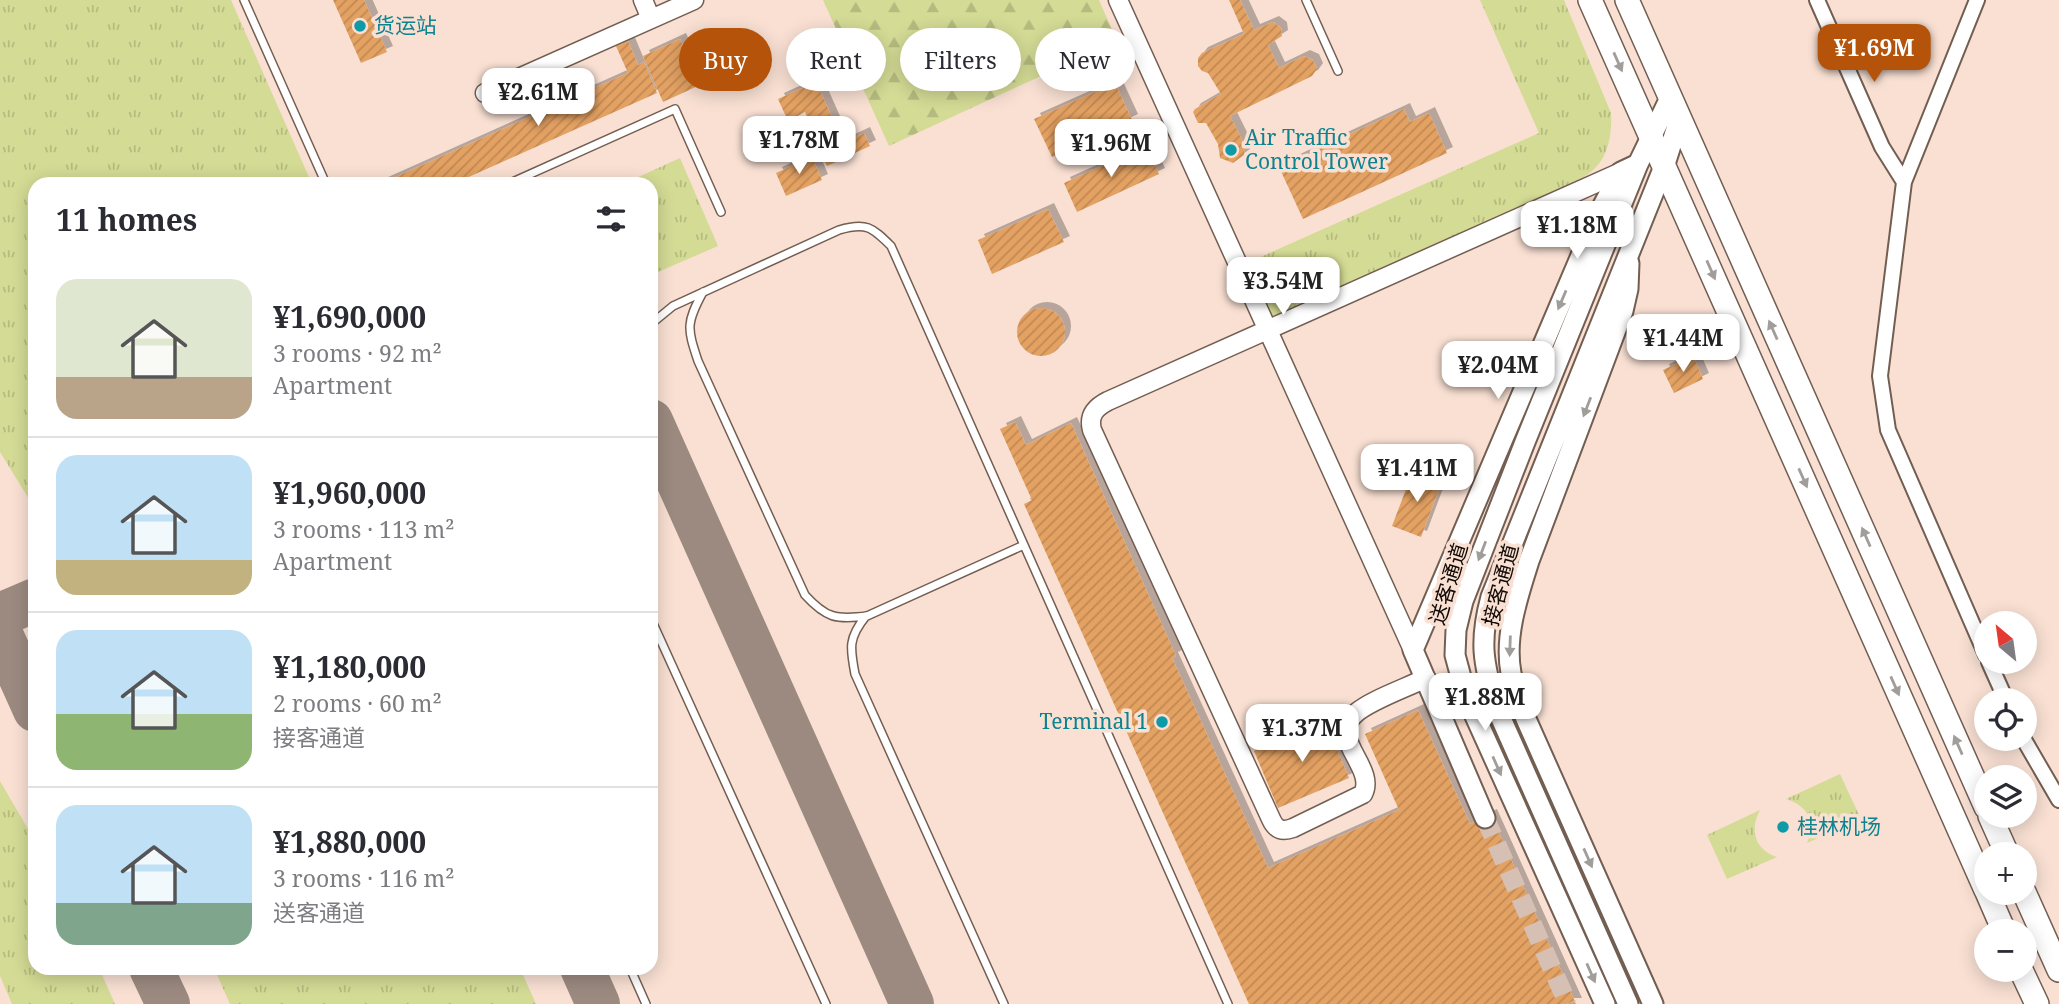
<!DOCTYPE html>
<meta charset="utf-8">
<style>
body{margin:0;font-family:"Noto Serif","Noto Sans SC",serif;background:#f7f7f7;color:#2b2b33;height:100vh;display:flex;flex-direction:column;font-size:26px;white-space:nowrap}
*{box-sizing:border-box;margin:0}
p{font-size:23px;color:#7c7c81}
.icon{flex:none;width:38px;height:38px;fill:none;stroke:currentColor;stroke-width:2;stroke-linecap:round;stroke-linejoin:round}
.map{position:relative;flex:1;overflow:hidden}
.sheet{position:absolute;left:28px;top:177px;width:630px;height:798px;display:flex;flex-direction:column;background:#fff;border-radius:21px;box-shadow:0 4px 18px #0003}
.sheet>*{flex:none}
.banner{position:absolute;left:679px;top:28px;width:665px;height:63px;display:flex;gap:14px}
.needle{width:46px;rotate:331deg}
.buttons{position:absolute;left:1974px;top:611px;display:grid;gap:14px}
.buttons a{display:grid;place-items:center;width:63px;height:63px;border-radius:50%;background:#fff;box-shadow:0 4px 18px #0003;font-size:35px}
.price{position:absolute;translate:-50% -60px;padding:0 16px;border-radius:14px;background:#fff;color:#222;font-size:23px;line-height:46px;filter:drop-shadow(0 2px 4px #0008)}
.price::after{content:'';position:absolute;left:50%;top:42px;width:21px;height:16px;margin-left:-10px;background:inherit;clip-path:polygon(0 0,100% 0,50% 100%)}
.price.on{background:#b45309;color:#fff}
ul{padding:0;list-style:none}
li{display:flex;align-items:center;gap:21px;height:175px;padding:0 28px}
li+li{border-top:2px solid #e1e1e2}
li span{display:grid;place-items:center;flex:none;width:196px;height:140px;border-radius:21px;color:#555}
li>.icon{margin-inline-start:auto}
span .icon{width:84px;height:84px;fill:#fffc;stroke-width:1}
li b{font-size:30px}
h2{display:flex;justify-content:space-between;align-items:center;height:84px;padding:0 28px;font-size:30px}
.chip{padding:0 24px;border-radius:32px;background:#fff;box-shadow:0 4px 18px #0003;font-size:24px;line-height:63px}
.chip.on{background:#b45309;color:#fff}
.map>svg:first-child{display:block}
.grass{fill:url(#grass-tufts)}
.forest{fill:url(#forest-firs)}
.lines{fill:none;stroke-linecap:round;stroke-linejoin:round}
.taxiway{stroke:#9c8a80;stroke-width:44}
.building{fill:url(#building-hatch);filter:url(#shadow)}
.secondary-tunnel{stroke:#d6c0b4;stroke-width:19;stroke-dasharray:19 10;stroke-linecap:butt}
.service-casing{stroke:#735e52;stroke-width:10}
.minor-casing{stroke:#735e52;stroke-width:18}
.tertiary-casing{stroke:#735e52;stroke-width:21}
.secondary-casing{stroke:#735e52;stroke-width:23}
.trunk-casing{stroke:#735e52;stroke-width:26}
.service{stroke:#fff;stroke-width:7}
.minor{stroke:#fff;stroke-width:14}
.tertiary{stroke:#fff;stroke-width:18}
.secondary{stroke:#fff;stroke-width:19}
.trunk{stroke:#fff;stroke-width:23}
.oneway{fill:#a09d9b}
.culture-dot{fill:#0f9aa8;stroke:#f9e0d3;stroke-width:2.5}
.labels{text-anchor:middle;stroke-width:7;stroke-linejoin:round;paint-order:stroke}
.culture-label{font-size:21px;fill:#0d838f;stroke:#f9e0d3;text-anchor:start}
.street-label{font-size:21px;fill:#110a06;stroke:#f9e0d3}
</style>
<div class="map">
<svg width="2059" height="1004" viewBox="0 0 2059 1004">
<defs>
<pattern id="grass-tufts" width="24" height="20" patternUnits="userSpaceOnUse" patternTransform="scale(1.75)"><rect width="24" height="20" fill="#d4db95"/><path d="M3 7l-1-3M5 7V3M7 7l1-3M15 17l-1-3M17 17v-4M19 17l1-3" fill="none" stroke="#b5bb7f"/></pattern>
<pattern id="forest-firs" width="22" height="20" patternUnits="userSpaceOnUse" patternTransform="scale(1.75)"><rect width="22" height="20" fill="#d4db95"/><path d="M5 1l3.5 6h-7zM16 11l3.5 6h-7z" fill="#b5bb7f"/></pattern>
<pattern id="building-hatch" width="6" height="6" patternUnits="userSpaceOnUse" patternTransform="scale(1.75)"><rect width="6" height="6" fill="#e3a162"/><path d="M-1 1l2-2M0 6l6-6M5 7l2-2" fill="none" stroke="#c28954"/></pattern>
<filter id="shadow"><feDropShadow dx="6" dy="-6" stdDeviation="0" flood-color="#0004"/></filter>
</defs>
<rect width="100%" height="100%" fill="#f9e0d3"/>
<!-- grass -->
<path class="grass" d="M 0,0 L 231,0 L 312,184 L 35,184 L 35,509 L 0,452 Z
M 1480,0 L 1564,0 L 1611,113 C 1612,133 1609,157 1592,171 C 1583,179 1568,184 1557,190 L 1271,319 L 1245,264 L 1539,133 Z
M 680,158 L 718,246 L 651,275 L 651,184 L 623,184 Z
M 1840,774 L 1861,819 L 1807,843 C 1816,823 1808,805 1786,799 Z
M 0,781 L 35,841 L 35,968 L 99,968 L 115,1004 L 12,1004 L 0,976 Z
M 1760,810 C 1749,830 1755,850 1777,857 L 1727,879 L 1707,835 Z
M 214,968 L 520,968 L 536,1004 L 230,1004 Z"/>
<!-- forest -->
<path class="forest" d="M 823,0 L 1099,0 L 1117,41 L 889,146 Z"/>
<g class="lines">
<!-- taxiway -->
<path class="taxiway" d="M 651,421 L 912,1004
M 0,615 L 35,600
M 0,632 L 35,710
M 151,968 L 168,1004
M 582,968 L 598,1004"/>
</g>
<!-- building -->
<path class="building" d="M 333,0 L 364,0 L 387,52 L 361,63 Z
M 1229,0 L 1240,0 L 1254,30 L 1273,22 L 1281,28 L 1282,36 L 1268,45 L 1279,68 L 1304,56 L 1313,60 L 1317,69 L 1312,76 L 1230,116 L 1245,146 L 1244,155 L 1233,163 L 1220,158 L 1218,144 L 1206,123 L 1198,123 L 1193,112 L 1195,109 L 1221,94 L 1208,73 L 1202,71 L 1198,66 L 1198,58 L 1202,53 L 1244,34 Z
M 680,39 L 700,85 L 663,102 L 643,56 Z
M 628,41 L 638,65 L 644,62 L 657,93 L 453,184 L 380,184 L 628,73 L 616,46 Z
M 809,82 L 818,86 L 842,140 L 821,150 L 805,112 L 788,121 L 778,99 L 802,88 Z
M 1115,83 L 1132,120 L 1052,157 L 1034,119 Z
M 1404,109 L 1410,122 L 1429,113 L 1447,153 L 1303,219 L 1279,167 Z
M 864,133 L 870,146 L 827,166 L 821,153 Z
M 1146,146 L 1159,174 L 1077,212 L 1064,183 Z
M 812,157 L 822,180 L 786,196 L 776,173 Z
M 1048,209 L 1064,242 L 992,274 L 978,240 Z
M1017 332a24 24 0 1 1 48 0a24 24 0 1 1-48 0Z
M 1693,356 L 1703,379 L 1674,393 L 1663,370 Z
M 1015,422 L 1026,445 L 1071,423 L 1176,656 L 1172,658 L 1268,868 L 1399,810 L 1365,734 L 1418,710 L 1470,824 L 1491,815 L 1576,1004 L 1249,1004 L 1024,504 L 1032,500 L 1000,429 Z
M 1413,471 L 1442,481 L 1421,537 L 1392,526 Z
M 1325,721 L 1349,778 L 1278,808 L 1254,751 Z"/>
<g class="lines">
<!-- secondary-tunnel -->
<path class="secondary-tunnel" d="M 1485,818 L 1568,1004"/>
<defs>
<path id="service" d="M 244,0 L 326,184
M 1306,0 L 1338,71
M 508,184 L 675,109 L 721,212
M 703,292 C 686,323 687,328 698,361 L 805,595 C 826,618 836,620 867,616 L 1024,545
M 651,324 L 673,306 L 839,230 C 866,222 872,227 891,246 L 1228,1004
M 866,616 C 848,638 850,648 855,674 L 1004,1004
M 651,619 L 826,1004
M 630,968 L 646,1004"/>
<path id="minor" d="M 1817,0 L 1882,147 L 1904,182
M 1977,0 L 1904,182 L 1880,376 L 1888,430 L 1986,655
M 1989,662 L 2006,700
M 2023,738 L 2059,800"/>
<path id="tertiary" d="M 643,0 L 651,19
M 1118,0 L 1413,650
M 485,93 L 694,0
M 1426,678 C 1406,688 1371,700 1356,713 C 1326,738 1377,767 1363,794 L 1293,828 C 1282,832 1276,830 1271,819 L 1092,430 C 1088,415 1096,407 1108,401 L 1621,172"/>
<path id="secondary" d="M 1629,263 L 1628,289 L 1623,311 L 1529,561 C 1518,596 1504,636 1511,673 C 1514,689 1521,704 1526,719 L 1653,1004
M 1485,818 L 1413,650 L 1600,211 L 1621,172 L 1638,164
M 1605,1004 L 1466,696 L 1455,655 L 1456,630 L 1463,601 L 1525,442 L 1638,164 L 1670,98
M 1628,1004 L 1496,707 C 1483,663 1479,641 1491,597 L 1665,164 L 1679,120"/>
<path id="trunk" d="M 1590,0 L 1986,890
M 1627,0 L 1986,807
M 1990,816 L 2007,854
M 1987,892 L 2004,931
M 2024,892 L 2059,970
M 2021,970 L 2037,1004"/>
</defs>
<!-- service casing -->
<use href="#service" class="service-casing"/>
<!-- minor casing -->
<use href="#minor" class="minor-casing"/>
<!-- tertiary casing -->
<use href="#tertiary" class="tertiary-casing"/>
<!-- secondary casing -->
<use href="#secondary" class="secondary-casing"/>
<!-- trunk casing -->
<use href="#trunk" class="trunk-casing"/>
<!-- service -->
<use href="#service" class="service"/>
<!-- minor -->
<use href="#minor" class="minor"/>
<!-- tertiary -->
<use href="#tertiary" class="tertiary"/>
<!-- secondary -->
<use href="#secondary" class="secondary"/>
<!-- trunk -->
<use href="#trunk" class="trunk"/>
</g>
<!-- one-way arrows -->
<defs><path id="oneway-solid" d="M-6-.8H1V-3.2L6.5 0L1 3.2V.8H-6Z" transform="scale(1.75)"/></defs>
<g class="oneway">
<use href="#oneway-solid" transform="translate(1618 62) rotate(66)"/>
<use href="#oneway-solid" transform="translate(1711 270) rotate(66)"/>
<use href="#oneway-solid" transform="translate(1562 300) rotate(113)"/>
<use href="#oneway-solid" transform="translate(1773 330) rotate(-114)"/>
<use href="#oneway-solid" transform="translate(1587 407) rotate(111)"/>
<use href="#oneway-solid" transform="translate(1803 478) rotate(66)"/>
<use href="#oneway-solid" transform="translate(1866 537) rotate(-114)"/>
<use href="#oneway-solid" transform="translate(1482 551) rotate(111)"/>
<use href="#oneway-solid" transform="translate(1510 646) rotate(92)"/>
<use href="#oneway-solid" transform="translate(1895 686) rotate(66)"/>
<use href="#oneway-solid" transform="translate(1958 745) rotate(-114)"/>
<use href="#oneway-solid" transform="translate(1497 766) rotate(66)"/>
<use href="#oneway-solid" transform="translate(1588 858) rotate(66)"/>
<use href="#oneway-solid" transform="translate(1591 973) rotate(66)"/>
</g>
<!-- markers -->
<g class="culture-dot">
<circle cx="360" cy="26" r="7"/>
<circle cx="1231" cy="150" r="7"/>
<circle cx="1162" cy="722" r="7"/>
<circle cx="1783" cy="827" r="7"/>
</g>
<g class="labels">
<!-- culture labels -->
<g class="culture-label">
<text x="374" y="33">货运站</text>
<text x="1245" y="145">Air Traffic<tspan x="1245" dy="24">Control Tower</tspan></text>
<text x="1148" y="729" text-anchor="end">Terminal 1</text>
<text x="1797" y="834">桂林机场</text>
</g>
<!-- street labels -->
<g class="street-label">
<text transform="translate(1449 584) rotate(-73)" y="7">送客通道</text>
<text transform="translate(1501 585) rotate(-75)" y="7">接客通道</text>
</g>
</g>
</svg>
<div class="buttons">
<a><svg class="needle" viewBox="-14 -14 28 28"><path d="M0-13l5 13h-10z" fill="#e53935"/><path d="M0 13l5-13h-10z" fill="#7c7c81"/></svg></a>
<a><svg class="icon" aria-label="locate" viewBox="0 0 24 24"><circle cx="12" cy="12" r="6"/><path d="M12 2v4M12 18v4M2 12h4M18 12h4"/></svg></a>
<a><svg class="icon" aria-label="layers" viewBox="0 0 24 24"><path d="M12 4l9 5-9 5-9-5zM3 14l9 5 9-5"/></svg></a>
<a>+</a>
<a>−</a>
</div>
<b class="price on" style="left:1874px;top:84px">¥1.69M</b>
<b class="price" style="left:538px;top:128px">¥2.61M</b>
<b class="price" style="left:799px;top:176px">¥1.78M</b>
<b class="price" style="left:1111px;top:179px">¥1.96M</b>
<b class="price" style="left:1577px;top:261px">¥1.18M</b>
<b class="price" style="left:1283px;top:317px">¥3.54M</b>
<b class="price" style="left:1683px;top:374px">¥1.44M</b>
<b class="price" style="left:1498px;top:401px">¥2.04M</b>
<b class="price" style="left:1417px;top:504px">¥1.41M</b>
<b class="price" style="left:1485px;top:733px">¥1.88M</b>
<b class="price" style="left:1302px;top:764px">¥1.37M</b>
<div class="banner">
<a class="chip on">Buy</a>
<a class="chip">Rent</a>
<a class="chip">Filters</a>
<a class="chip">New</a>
</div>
<section class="sheet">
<h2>11 homes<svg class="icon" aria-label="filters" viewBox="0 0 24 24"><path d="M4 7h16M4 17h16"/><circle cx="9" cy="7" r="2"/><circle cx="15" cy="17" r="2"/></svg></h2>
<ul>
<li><span style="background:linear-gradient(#dfe7d0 70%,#b9a48a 0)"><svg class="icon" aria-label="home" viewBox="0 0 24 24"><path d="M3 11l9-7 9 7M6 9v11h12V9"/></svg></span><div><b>¥1,690,000</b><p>3 rooms · 92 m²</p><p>Apartment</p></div></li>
<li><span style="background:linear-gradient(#bfe0f5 75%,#c2b280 0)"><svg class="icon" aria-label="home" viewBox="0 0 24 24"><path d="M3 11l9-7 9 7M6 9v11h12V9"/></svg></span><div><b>¥1,960,000</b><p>3 rooms · 113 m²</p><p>Apartment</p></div></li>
<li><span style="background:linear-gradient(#bfe0f5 60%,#8fb573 0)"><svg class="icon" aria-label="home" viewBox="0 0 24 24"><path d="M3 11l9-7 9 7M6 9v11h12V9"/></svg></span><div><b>¥1,180,000</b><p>2 rooms · 60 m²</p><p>接客通道</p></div></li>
<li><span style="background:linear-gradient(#bfe0f5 70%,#7fa58c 0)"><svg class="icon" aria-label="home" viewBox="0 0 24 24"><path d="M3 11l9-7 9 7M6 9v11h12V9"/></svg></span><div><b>¥1,880,000</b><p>3 rooms · 116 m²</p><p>送客通道</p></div></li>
</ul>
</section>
</div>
